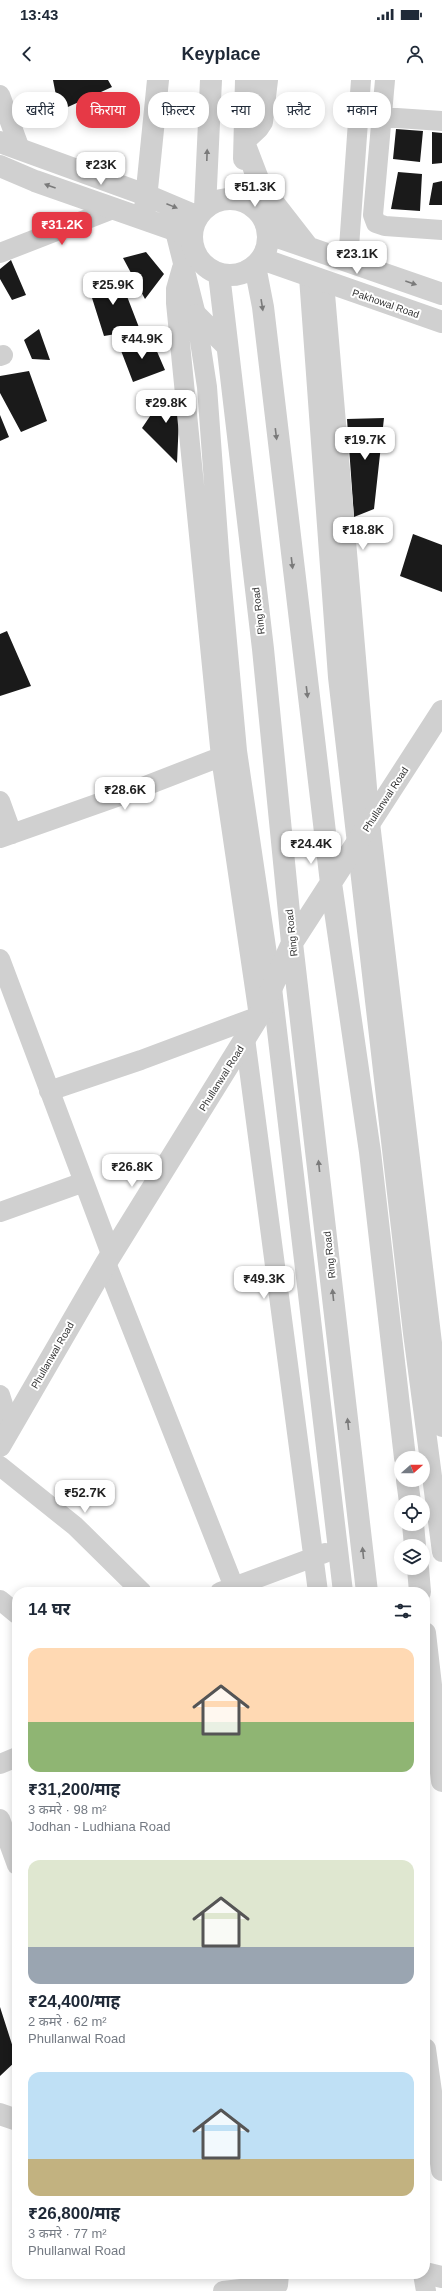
<!DOCTYPE html>
<html lang="hi">
<meta charset="utf-8">
<style>
body{margin:0;font-family:Helvetica,"Noto Sans Devanagari",sans-serif;background:#f6f6f7;color:#1f2937;height:100vh;display:flex;flex-direction:column;font-size:15px;white-space:nowrap}
*{box-sizing:border-box;margin:0}
p{font-size:13px;color:#747a83}
.icon{flex:none;width:22px;height:22px;fill:none;stroke:currentColor;stroke-width:2;stroke-linecap:round;stroke-linejoin:round}
.map{position:relative;flex:1;overflow:hidden}
.drawer{position:absolute;left:12px;top:1507px;width:418px;height:692px;display:flex;flex-direction:column;background:#fff;border-radius:16px;box-shadow:0 2px 10px #0003}
.drawer>*{flex:none}
.hud{position:absolute;left:12px;top:12px;width:418px;height:36px;display:flex;gap:8px}
.needle{width:26px;rotate:69deg}
.controls{position:absolute;left:394px;top:1371px;display:grid;gap:8px}
.controls a{display:grid;place-items:center;width:36px;height:36px;border-radius:50%;background:#fff;box-shadow:0 2px 10px #0003;font-size:20px}
.price{position:absolute;translate:-50% -34px;padding:0 9px;border-radius:8px;background:#fff;color:#222;font-size:13px;line-height:26px;filter:drop-shadow(0 1px 2px #0008)}
.price::after{content:'';position:absolute;left:50%;top:24px;width:12px;height:9px;margin-left:-6px;background:inherit;clip-path:polygon(0 0,100% 0,50% 100%)}
.price.selected{background:#e63946;color:#fff}
ul{padding:0;list-style:none}
li{display:grid;align-content:center;gap:8px;height:212px;padding:0 16px}
li span{display:grid;place-items:center;height:124px;border-radius:12px;color:#555}
li>.icon{margin-inline-start:auto}
span .icon{width:72px;height:72px;fill:#fffc;stroke-width:1}
li b{font-size:17px}
h2{display:flex;justify-content:space-between;align-items:center;height:48px;padding:0 16px;font-size:17px}
.chip{padding:0 14px;border-radius:16px;background:#fff;box-shadow:0 2px 10px #0003;font-size:14px;line-height:36px}
.chip.selected{background:#e63946;color:#fff}
.status{display:flex;justify-content:space-between;align-items:center;height:28px;padding:0 20px;background:#fff;direction:ltr}
.status svg{height:11px;fill:currentColor}
header{display:flex;justify-content:space-between;align-items:center;height:52px;padding:0 16px;background:#fff;font-size:18px;font-weight:700}
.map>svg:first-child{display:block}
.building{fill:#1a1a1a}
.lines{fill:none;stroke-linecap:round;stroke-linejoin:round}
.minor{stroke:#d0d0d0;stroke-width:20}
.tertiary{stroke:#d0d0d0;stroke-width:22}
.oneway{fill:#7a7a7a}
.labels{text-anchor:middle;stroke-width:4;stroke-linejoin:round;paint-order:stroke}
.street-label{font-size:10px;fill:#333;stroke:#fff}
</style>
<div class="status"><b>13:43</b><svg viewBox="0 0 49 12"><path d="M0 12V9h3v3zM5 12V6h3v6zM10 12V3h3v9zM15 12V0h3v12zM26 1h20v11H26zM47 4h2v5h-2z"/></svg></div>
<header><svg class="icon" aria-label="back" viewBox="0 0 24 24"><path d="M15 5l-7 7 7 7"/></svg>Keyplace<svg class="icon" aria-label="person" viewBox="0 0 24 24"><circle cx="12" cy="8" r="4"/><path d="M4 21q1-7 8-7t8 7"/></svg></header>
<div class="map">
<svg width="442" height="2211" viewBox="0 0 442 2211">
<rect width="100%" height="100%" fill="#fff"/>
<!-- building -->
<path class="building" d="M 53,0 L 108,0 L 112,7 L 59,31 Z
M 396,49 L 423,51 L 420,82 L 393,79 Z
M 432,52 L 442,53 L 442,83 L 432,84 Z
M 398,92 L 422,94 L 420,131 L 391,129 Z
M 442,101 L 442,125 L 429,125 L 433,103 Z
M 146,172 L 164,194 L 145,219 L 123,178 Z
M 11,180 L 26,215 L 12,220 L 0,199 L 0,189 Z
M 118,193 L 140,250 L 104,256 L 87,202 Z
M 39,249 L 50,280 L 32,279 L 24,260 Z
M 152,260 L 165,290 L 133,302 L 120,268 Z
M 29,291 L 47,341 L 21,352 L 0,313 L 0,296 Z
M 167,311 L 180,317 L 177,383 L 142,348 Z
M 0,335 L 9,357 L 0,361 Z
M 384,338 L 374,429 L 354,437 L 347,339 Z
M 413,454 L 442,465 L 442,512 L 400,496 Z
M 7,551 L 31,606 L 0,616 L 0,554 Z
M 0,1927 L 17,1980 L 0,1996 Z"/>
<g class="lines">
<!-- minor -->
<path class="minor" d="M 385,0 L 373,135 L 376,143 L 385,146 L 442,150
M 0,15 L 20,69
M 382,37 L 442,41
M 175,151 L 196,235 L 207,307 L 220,485 L 237,671 L 272,908 L 343,1512
M 0,173 L 113,129
M 348,181 L 361,0
M 309,197 L 338,597 L 413,1253 L 442,1472
M 324,202 L 370,743 L 442,1347
M 0,276 L 3,275
M 0,721 L 12,754
M 0,758 L 122,715 L 233,672
M 0,879 L 84,1102
M 245,958 L 318,1512
M 49,1011 L 141,980 L 259,936 L 221,677 L 176,223 L 176,209 L 182,188
M 0,1132 L 84,1102 L 111,1174
M 106,1183 L 236,1512
M 0,1315 L 10,1347
M 0,1386 L 75,1446 L 142,1512
M 220,1512 L 325,1473
M 0,1520 L 17,1534
M 0,1684 L 17,1677
M 0,1739 L 17,1785
M 423,2194 L 426,2211
M 223,2211 L 278,2205 L 279,2194"/>
<!-- tertiary -->
<path class="tertiary" d="M 245,60 L 258,48 L 262,42 L 267,0
M 0,62 L 146,115 L 198,137
M 245,65 L 258,99 L 266,113 L 308,167
M 244,79 L 246,0
M 0,86 L 35,101 L 192,156
M192 157a38 38 0 1 1 76 0a38 38 0 1 1-76 0Z
M 205,128 L 211,0
M 145,129 L 158,0
M 269,154 L 442,214
M 262,179 L 442,242
M 255,186 L 263,227 L 331,803 L 370,1072 L 405,1378
M 219,194 L 263,569 L 292,863 L 367,1512
M 196,235 L 226,265
M 0,1366 L 106,1183 L 259,936 L 292,863 L 442,631
M 407,1400 L 410,1422
M 413,1444 L 415,1466
M 418,1488 L 420,1512
M 425,1553 L 442,1701
M 425,1969 L 442,2090
M 0,2034 L 17,2040
M 425,2193 L 442,2197"/>
</g>
<!-- one-way arrows -->
<defs><path id="oneway-solid" d="M-6-.8H1V-3.2L6.5 0L1 3.2V.8H-6Z"/></defs>
<g class="oneway">
<use href="#oneway-solid" transform="translate(207 75) rotate(-88)"/>
<use href="#oneway-solid" transform="translate(50 106) rotate(-160)"/>
<use href="#oneway-solid" transform="translate(172 126) rotate(22)"/>
<use href="#oneway-solid" transform="translate(411 203) rotate(19)"/>
<use href="#oneway-solid" transform="translate(262 225) rotate(81)"/>
<use href="#oneway-solid" transform="translate(276 354) rotate(83)"/>
<use href="#oneway-solid" transform="translate(292 483) rotate(83)"/>
<use href="#oneway-solid" transform="translate(307 612) rotate(83)"/>
<use href="#oneway-solid" transform="translate(319 1086) rotate(-96)"/>
<use href="#oneway-solid" transform="translate(333 1215) rotate(-96)"/>
<use href="#oneway-solid" transform="translate(348 1344) rotate(-96)"/>
<use href="#oneway-solid" transform="translate(363 1473) rotate(-96)"/>
</g>
<g class="labels">
<!-- street labels -->
<g class="street-label">
<text transform="translate(386 223) rotate(19)" y="4">Pakhowal Road</text>
<text transform="translate(258 531) rotate(-97)" y="4">Ring Road</text>
<text transform="translate(385 719) rotate(-57)" y="4">Phullanwal Road</text>
<text transform="translate(291 853) rotate(-96)" y="4">Ring Road</text>
<text transform="translate(221 998) rotate(-58)" y="4">Phullanwal Road</text>
<text transform="translate(329 1175) rotate(-96)" y="4">Ring Road</text>
<text transform="translate(52 1275) rotate(-60)" y="4">Phullanwal Road</text>
</g>
</g>
</svg>
<div class="controls">
<a><svg class="needle" viewBox="-14 -14 28 28"><path d="M0-13l5 13h-10z" fill="#e53935"/><path d="M0 13l5-13h-10z" fill="#747a83"/></svg></a>
<a><svg class="icon" aria-label="locate" viewBox="0 0 24 24"><circle cx="12" cy="12" r="6"/><path d="M12 2v4M12 18v4M2 12h4M18 12h4"/></svg></a>
<a><svg class="icon" aria-label="layers" viewBox="0 0 24 24"><path d="M12 4l9 5-9 5-9-5zM3 14l9 5 9-5"/></svg></a>
</div>
<b class="price" style="left:101px;top:106px">₹23K</b>
<b class="price" style="left:255px;top:128px">₹51.3K</b>
<b class="price selected" style="left:62px;top:166px">₹31.2K</b>
<b class="price" style="left:357px;top:195px">₹23.1K</b>
<b class="price" style="left:113px;top:226px">₹25.9K</b>
<b class="price" style="left:142px;top:280px">₹44.9K</b>
<b class="price" style="left:166px;top:344px">₹29.8K</b>
<b class="price" style="left:365px;top:381px">₹19.7K</b>
<b class="price" style="left:363px;top:471px">₹18.8K</b>
<b class="price" style="left:125px;top:731px">₹28.6K</b>
<b class="price" style="left:311px;top:785px">₹24.4K</b>
<b class="price" style="left:132px;top:1108px">₹26.8K</b>
<b class="price" style="left:264px;top:1220px">₹49.3K</b>
<b class="price" style="left:85px;top:1434px">₹52.7K</b>
<div class="hud">
<a class="chip">खरीदें</a>
<a class="chip selected">किराया</a>
<a class="chip">फ़िल्टर</a>
<a class="chip">नया</a>
<a class="chip">फ़्लैट</a>
<a class="chip">मकान</a>
</div>
<section class="drawer">
<h2>14 घर<svg class="icon" aria-label="filters" viewBox="0 0 24 24"><path d="M4 7h16M4 17h16"/><circle cx="9" cy="7" r="2"/><circle cx="15" cy="17" r="2"/></svg></h2>
<ul>
<li><span style="background:linear-gradient(#ffd9b3 60%,#8fb573 0)"><svg class="icon" aria-label="home" viewBox="0 0 24 24"><path d="M3 11l9-7 9 7M6 9v11h12V9"/></svg></span><div><b>₹31,200/माह</b><p>3 कमरे · 98 m²</p><p>Jodhan - Ludhiana Road</p></div></li>
<li><span style="background:linear-gradient(#dfe7d0 70%,#9aa5b1 0)"><svg class="icon" aria-label="home" viewBox="0 0 24 24"><path d="M3 11l9-7 9 7M6 9v11h12V9"/></svg></span><div><b>₹24,400/माह</b><p>2 कमरे · 62 m²</p><p>Phullanwal Road</p></div></li>
<li><span style="background:linear-gradient(#bfe0f5 70%,#c2b280 0)"><svg class="icon" aria-label="home" viewBox="0 0 24 24"><path d="M3 11l9-7 9 7M6 9v11h12V9"/></svg></span><div><b>₹26,800/माह</b><p>3 कमरे · 77 m²</p><p>Phullanwal Road</p></div></li>
</ul>
</section>
</div>
